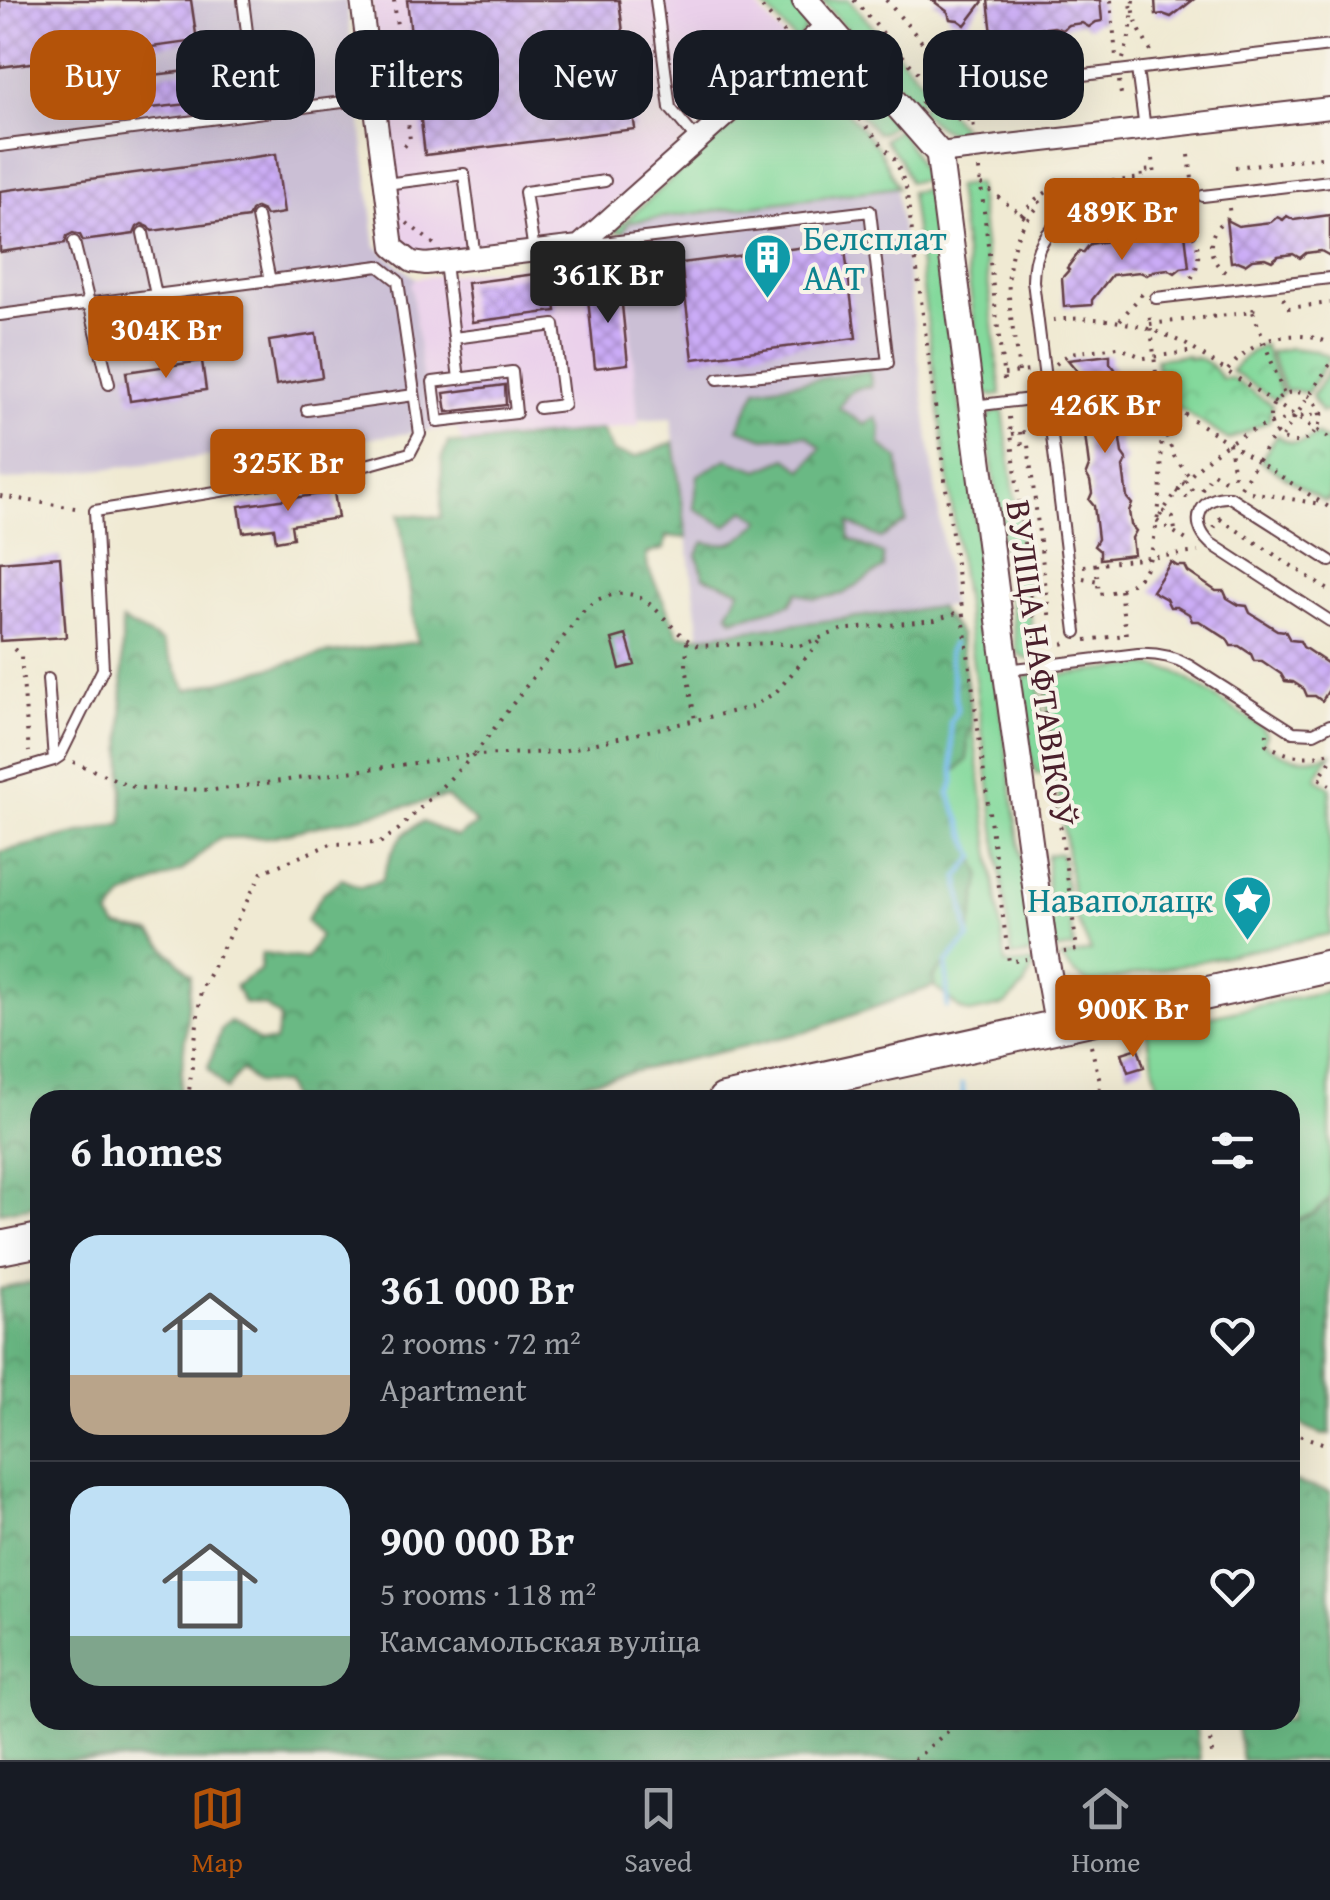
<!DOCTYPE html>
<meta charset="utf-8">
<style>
body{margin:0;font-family:"Gentium Book Plus",serif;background:#20242c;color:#f1f3f6;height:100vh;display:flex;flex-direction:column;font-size:38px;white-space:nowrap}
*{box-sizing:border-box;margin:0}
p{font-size:32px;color:#9ea1a6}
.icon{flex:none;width:55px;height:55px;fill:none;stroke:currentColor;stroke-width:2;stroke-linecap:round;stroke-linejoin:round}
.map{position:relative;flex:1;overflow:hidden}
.sheet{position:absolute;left:30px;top:1090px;width:1270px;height:640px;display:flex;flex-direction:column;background:#171b24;border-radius:30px;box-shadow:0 10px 40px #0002}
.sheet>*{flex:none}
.banner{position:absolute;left:30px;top:30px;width:1270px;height:90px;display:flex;gap:20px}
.price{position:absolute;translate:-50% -85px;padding:0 22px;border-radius:10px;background:#b45309;color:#fff;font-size:32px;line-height:65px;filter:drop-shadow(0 2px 5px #0008)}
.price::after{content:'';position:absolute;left:50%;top:60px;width:30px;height:22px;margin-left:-15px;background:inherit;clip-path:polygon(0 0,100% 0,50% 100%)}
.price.current{background:#222;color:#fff}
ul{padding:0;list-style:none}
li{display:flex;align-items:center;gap:30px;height:250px;padding:0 40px}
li+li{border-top:2px solid #363941}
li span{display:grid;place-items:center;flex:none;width:280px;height:200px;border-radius:30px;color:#555}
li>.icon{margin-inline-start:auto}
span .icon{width:120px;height:120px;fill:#fffc;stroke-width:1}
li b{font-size:42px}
h2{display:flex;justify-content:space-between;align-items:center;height:120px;padding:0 40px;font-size:42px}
.tag{padding:0 35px;border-radius:30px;background:#171b24;box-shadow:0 10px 40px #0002;font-size:35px;line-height:90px}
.tag.current{background:#b45309;color:#fff}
.dock{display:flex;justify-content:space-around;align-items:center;height:140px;border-top:2px solid #363941;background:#171b24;font-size:28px;color:#9ea1a6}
.dock a{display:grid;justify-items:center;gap:5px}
.dock .current{color:#b45309}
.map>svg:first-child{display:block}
.built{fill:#ebd1eb}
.industrial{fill:#cbbfd5}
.grass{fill:#84d99c;stroke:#677c64;stroke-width:2.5}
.forest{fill:url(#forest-crowns);stroke:#5a6c58;stroke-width:2.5}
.park{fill:url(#park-crowns);stroke:#677c64;stroke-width:2.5}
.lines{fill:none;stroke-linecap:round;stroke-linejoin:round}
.stream{stroke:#77bcee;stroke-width:5}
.building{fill:url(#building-cross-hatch)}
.service-casing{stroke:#633d44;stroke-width:14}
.minor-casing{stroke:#633d44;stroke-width:24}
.tertiary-casing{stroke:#633d44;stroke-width:29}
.primary-casing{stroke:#633d44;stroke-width:36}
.path{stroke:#633d44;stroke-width:4;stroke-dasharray:2.5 8;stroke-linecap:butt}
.service{stroke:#fff;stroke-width:10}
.minor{stroke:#fff;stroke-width:20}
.tertiary{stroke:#fff;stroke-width:25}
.primary{stroke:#fff;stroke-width:32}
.labels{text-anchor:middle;stroke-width:8;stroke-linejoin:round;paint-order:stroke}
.culture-label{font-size:35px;fill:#0d838f;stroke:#f7f3e8;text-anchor:start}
.street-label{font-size:35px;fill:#4a1f2b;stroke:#f7f3e8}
</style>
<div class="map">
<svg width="1330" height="1760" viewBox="0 0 1330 1760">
<defs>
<pattern id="forest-crowns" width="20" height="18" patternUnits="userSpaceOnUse" patternTransform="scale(2.5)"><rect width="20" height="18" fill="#6bb984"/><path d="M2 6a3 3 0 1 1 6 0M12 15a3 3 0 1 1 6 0" fill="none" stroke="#5a966c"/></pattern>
<pattern id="park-crowns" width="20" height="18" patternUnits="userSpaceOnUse" patternTransform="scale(2.5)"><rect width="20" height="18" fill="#84d99c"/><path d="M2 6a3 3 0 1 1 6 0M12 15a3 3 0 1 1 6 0" fill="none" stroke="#74ba87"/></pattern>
<pattern id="building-cross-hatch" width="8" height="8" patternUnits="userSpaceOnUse" patternTransform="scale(2.5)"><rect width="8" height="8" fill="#cbacf7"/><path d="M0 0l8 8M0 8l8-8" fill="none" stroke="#a78bc8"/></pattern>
</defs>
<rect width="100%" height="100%" fill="#f7f3e8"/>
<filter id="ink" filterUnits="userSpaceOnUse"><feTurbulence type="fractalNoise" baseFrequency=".01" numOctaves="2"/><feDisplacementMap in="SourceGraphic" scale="20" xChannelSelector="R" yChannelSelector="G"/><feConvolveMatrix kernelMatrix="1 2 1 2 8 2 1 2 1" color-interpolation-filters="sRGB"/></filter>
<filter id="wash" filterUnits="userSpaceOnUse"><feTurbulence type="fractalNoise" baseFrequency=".0048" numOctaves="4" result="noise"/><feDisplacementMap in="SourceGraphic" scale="40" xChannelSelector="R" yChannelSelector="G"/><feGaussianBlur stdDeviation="2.25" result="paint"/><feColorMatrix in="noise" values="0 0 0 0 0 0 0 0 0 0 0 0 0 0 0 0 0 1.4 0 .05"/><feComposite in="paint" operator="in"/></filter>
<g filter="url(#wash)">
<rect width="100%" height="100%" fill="#f0ead3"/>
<!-- built -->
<path class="built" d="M 371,0 L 751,0 L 792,46 L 578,235 L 427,257 L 416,253 L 406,245 L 400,234 Z
M 625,255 L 639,426 L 463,444 L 456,428 L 429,431 L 411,284 L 415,278 Z"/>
<!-- industrial -->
<path class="industrial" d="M 0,0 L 346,0 L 376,246 L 415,278 L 411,284 L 429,431 L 0,481 Z
M 896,187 L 951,606 L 700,636 L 671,418 L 638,420 L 623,230 L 629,222 Z"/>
<!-- grass -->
<path class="grass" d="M 759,0 L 789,0 L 805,18 L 805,31 L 797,42 Z
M 821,0 L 849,0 L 931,91 L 915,105 Z
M 815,46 L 824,46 L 833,51 L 894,123 L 882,133 L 876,132 L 806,54 Z
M 803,61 L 878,148 L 898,187 L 629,222 L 623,232 L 614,231 Z
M 935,96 L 966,132 L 967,135 C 948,137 932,123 919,109 Z
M 898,128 L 913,152 L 926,180 L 909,182 L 900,159 L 884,140 Z
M 977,183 L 1001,395 L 993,396 L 986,393 L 983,387 L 956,186 Z
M 928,189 L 936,223 L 1034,954 L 1012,957 L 910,192 Z
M 1003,410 L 1036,658 L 1026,659 L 1017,652 L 986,420 L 994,412 Z
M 1147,665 L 1175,671 L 1260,726 L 1266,734 L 1264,744 C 1284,758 1306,763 1330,754 L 1316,778 L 1330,787 L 1330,934 L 1090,984 L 1075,974 L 1061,958 L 1091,951 L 1075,916 L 1044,677 Z
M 1037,674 L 1050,772 L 1036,774 C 1031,755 1009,696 1023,680 C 1027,674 1030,675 1037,674 Z
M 973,726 L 1006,965 L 1035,962 L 1024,986 L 1005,1005 L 970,1013 L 960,1009 L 934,986 L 935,977 L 975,857 L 949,793 L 954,782 L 954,772 L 967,760 L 968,734 Z
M 1061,853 L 1074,948 L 1052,951 L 1047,905 L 1047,855 Z
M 1330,990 L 1330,1199 L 1315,1213 L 1290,1223 L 1290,1100 L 1161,1100 L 1146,1030 Z"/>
<!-- forest -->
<path class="forest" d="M 869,371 L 872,386 C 853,387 848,392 839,408 L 865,425 L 876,417 L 881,427 L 880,445 L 898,458 L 906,522 L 881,538 L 849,523 L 849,539 L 883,554 L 883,568 L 843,594 L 815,599 L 797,592 L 790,604 L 733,620 L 728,613 L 740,590 L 704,577 L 697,555 L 704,542 C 731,549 743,539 761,520 L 745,510 L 726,526 L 694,508 L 698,475 L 727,459 L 759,470 L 787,458 L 803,470 L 821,448 L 807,435 L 765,438 L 738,429 L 757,389 Z
M 602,430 L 613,452 L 635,457 L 674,442 L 687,538 L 666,536 L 664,549 L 646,554 L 648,568 L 679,635 L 700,636 L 938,607 L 960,634 L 973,726 L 968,734 L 967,760 L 954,772 L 954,782 L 949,793 L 981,874 L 969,938 L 935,976 L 934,986 L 806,1032 L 510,1100 L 291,1100 L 284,1084 L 256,1083 L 241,1070 L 226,1090 L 208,1068 L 221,1030 L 230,1021 L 260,1042 L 275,1042 L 280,1018 L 265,1006 L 244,1003 L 235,986 L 260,970 L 262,953 L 306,959 L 320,936 L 306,920 L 323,893 L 342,879 L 360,887 L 382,880 C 390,855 397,832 423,822 L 456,837 L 477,824 L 447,797 L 270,837 L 219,838 L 182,871 L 123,897 L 109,916 L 117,927 L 151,933 L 191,975 L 179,1100 L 40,1100 L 40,1205 L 0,1212 L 0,852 L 123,823 L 122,621 L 162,642 L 187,690 L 323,654 L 417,642 L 399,514 L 441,518 L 442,458 L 448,442 L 463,444 Z
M 1330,1199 L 1330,1434 L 1323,1435 L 1290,1419 L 1290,1223 L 1315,1213 Z
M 40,1281 L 40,1720 L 1195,1720 L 1200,1760 L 0,1760 L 0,1289 Z
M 1290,1481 L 1330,1492 L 1330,1760 L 1242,1760 L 1236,1720 L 1290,1720 Z"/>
<!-- park -->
<path class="park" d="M 1264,345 L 1282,394 L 1275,400 L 1231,371 L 1249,353 Z
M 1290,348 L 1316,351 L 1330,357 L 1307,393 L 1294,390 L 1285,392 L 1270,352 Z
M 1187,355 L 1188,358 C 1204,356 1214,367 1222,379 L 1231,378 L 1272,405 L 1269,421 L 1229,440 L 1160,396 L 1156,359 Z
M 1330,369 L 1330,411 L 1321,412 L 1312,396 Z
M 1316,434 L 1330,443 L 1330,501 L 1327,499 L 1325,502 L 1260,461 L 1277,435 C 1289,446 1304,445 1316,434 Z"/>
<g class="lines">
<!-- stream -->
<path class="stream" d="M 947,1006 L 947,963 L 969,938 L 958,877 L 975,857 L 949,793 L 954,782 L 950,723 L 957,710 L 949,651 L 953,644
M 962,1085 L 964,1100"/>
</g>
<g id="blocks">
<!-- building -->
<path class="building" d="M 0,0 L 191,0 L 197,41 L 0,67 Z
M 407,0 L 619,0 L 635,129 L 425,155 Z
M 932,0 L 984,0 L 965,25 L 958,20 L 950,19 L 948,12 Z
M 988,0 L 1100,0 L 1102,21 L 1096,22 L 1089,27 L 1082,23 L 1068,25 L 1062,30 L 1054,27 L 1039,29 L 1033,33 L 1026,30 L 1013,31 L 1007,36 L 999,33 L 992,34 Z
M 1155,0 L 1193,0 L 1171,17 L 1163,14 L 1156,15 Z
M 205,69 L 208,102 L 113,112 L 110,80 Z
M 276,154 L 284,213 L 266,216 L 263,211 L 256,208 L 251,211 L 248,218 L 152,231 L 149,227 L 142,224 L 137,227 L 134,234 L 83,241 L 80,235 L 73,233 L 67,236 L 65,243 L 0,252 L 0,191 Z
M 1330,215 L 1330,256 L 1321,251 L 1306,253 L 1300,258 L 1293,254 L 1278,256 L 1272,261 L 1265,258 L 1252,259 L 1245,264 L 1238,261 L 1231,262 L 1226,220 L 1238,226 L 1271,222 L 1277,217 L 1283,220 L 1287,216 L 1294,220 Z
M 1184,225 L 1189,267 L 1181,268 L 1175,273 L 1168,269 L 1153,271 L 1147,275 L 1140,272 L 1112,275 L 1092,300 L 1092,305 L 1064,307 L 1062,278 L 1069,270 L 1067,268 L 1080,251 L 1083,253 L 1090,244 L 1128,238 L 1135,234 L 1141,237 L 1173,233 Z
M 844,242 L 856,338 L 693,359 L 681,263 Z
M 551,272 L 556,311 L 472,322 L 467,283 Z
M 620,285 L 628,364 L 595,368 L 587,289 Z
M 316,334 L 322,377 L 276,385 L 269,341 Z
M 1110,355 L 1110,363 L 1115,369 L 1112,376 L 1114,390 L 1119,396 L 1116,404 L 1118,426 L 1123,432 L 1120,440 L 1122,453 L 1127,460 L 1123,467 L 1127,498 L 1132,504 L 1129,511 L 1131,525 L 1136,531 L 1132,538 L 1134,555 L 1100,559 L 1100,551 L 1094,546 L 1098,539 L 1094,506 L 1089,500 L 1092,493 L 1090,481 L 1086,474 L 1089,466 L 1085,435 L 1080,428 L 1084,419 L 1078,410 L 1081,403 L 1077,371 L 1068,360 Z
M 202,361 L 206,390 L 130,401 L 126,372 Z
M 505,385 L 506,405 L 447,412 L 444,393 Z
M 334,492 L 338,518 L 291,525 L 293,538 L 276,541 L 274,528 L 243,532 L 239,506 Z
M 60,557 L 66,637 L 0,641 L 0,562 Z
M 1171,562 L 1177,566 L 1185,566 L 1188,572 L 1216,591 L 1224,591 L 1227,598 L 1239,605 L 1247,606 L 1250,613 L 1277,630 L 1285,631 L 1290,640 L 1300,641 L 1303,647 L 1330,665 L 1330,688 L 1322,701 L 1315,696 L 1307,696 L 1304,689 L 1293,682 L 1285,681 L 1281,674 L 1262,661 L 1254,661 L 1251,654 L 1239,646 L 1231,646 L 1227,639 L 1199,621 L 1192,621 L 1189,614 L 1177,607 L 1170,607 L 1166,599 L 1152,591 Z
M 626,635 L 635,665 L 620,669 L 612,639 Z
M 1138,1048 L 1144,1067 L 1128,1072 L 1122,1053 Z"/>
</g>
</g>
<g filter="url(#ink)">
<use href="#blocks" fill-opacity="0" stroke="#633d44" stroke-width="2.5"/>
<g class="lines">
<defs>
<path id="service" d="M 243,0 L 257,112
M 656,0 L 670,108 L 697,140
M 1137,69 L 1145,129
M 973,88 L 1330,46
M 0,146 L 374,98
M 385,184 L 464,174 L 475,258
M 1203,196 L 1330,181
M 257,217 L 270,281
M 143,233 L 156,295
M 74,242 L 109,384
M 586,245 L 870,211 L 888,363 L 718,379
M 534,251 L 525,192 L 605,181
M 445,263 L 459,379
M 1156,298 L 1330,278
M 0,315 L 379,266 L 398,281 L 420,434 L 410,453 L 341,472 L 95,511 L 103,669 L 60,756 L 54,760 L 0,776
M 454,338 L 554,325 L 564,405 L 539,408
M 512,372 L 516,413 L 438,422 L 433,382 Z
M 973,406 L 1048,397
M 307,410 L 414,395
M 1330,561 L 1230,497 C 1200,495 1188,522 1210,543 L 1330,621
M 1076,632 L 1033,281 C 1033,248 1048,224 1079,211 L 1185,198
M 1007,670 L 1138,654 C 1156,653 1172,656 1188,665 L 1293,732 L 1314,733 L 1330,725
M 48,679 L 54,760"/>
<path id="minor" d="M 361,0 L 393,247 L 412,262 L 426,264 L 579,246 L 827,25
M 939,153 L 1330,108"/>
<path id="tertiary" d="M 805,0 L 939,153 L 1006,670 L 1045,955 L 1058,1026"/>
<path id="primary" d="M 724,1100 L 1330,966
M 0,1248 L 40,1240"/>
</defs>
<!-- service casing -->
<use href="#service" class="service-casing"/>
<!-- minor casing -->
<use href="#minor" class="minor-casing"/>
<!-- tertiary casing -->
<use href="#tertiary" class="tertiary-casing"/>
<!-- primary casing -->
<use href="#primary" class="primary-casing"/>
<!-- path -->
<path class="path" d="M 394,0 L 410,140 L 401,150
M 755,0 L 789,38
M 854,0 L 959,120 L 973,119 L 974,130
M 886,0 L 952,77
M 1111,0 L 1116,57
M 1134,0 C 1131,19 1144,39 1153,55
M 1123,59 C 1128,40 1136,19 1130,0
M 811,63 L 896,161 L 906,187 L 1009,962 L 1026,959
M 1119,81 L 1122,101
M 920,104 L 952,77 L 965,75
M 1189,155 L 1193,187
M 1153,159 L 1155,176
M 1235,167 L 1330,156
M 979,169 L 1005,388
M 981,184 L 1027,219
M 1229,208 L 1230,216 C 1204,231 1205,262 1231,276
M 1174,213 L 1175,220 C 1199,228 1205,260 1190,280
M 1021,215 L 1036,199 L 1050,190 L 1054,195 L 1088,184 L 1142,178 L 1141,171 L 1155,170
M 407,223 L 435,245
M 1283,298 L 1289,308 L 1330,303
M 1253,312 L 1284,395
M 1053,320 C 1101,315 1144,323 1187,345 L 1330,439
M 1120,320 L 1143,293
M 1150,324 L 1253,312 L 1255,301
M 1056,364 L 1070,353 L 1118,347 L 1144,358 L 1195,351
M 1228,370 C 1253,338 1292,327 1330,343
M 1019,372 C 1012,312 991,251 1041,204 L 1037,198
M 1004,374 L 1029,371
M1270 417a25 25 0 1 1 50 0a25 25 0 1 1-50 0Z
M 1158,397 L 1330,508
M 1009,417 L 1037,651
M 1163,426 L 1174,456 L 1188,475
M 1020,432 L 1022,446 L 1028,445 L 1053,645 L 1067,643
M 1012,434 L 1037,430
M 1282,437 L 1330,364
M 1229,443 L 1235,483
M 1182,483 L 1199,494
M 1241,487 L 1276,432
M 1202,490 L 1213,473 L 1230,483
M 1176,491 L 1186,497 L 1194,496
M 1251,492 L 1320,504
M 0,496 L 81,509
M 1163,511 L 1173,518 L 1175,530
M 1160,516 C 1203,449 1250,419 1330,413
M 1220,519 L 1330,591
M 1157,521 L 1191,543
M 1214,528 L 1225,511
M 1096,564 L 1099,594 C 1115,592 1129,589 1140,576 C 1151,564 1152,548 1155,533 C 1169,459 1157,385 1149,311
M 1083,566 L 1198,552
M 1083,578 L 1098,581
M 1120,590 L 1126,635
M 1086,640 L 1126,635
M 687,642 L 686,666 L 695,720
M 14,649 L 21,656 L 29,752
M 1041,680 L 1077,950 L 1064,952
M 1267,733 L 1266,744 C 1287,757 1307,760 1330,752
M 1330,761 L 1319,778 L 1330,785
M 73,762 L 136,788 L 214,790 L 474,755 L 584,610 C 594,601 599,598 612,595 C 652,585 666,632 698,646 L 774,643 L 799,646 L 841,630 L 935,620 L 962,611
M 1091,1046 L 1100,1082 L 1099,1100
M 188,1100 L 201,990 L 262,872 L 331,844 L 380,843 L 399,829 L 474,755 L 558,752 L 752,707 L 776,692 L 821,640
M 1290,1432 L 1325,1444 L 1330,1443
M 1207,1720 L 1213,1760
M 914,1760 L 961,1720"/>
<!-- service -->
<use href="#service" class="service"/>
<!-- minor -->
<use href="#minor" class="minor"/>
<!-- tertiary -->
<use href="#tertiary" class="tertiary"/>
<!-- primary -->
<use href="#primary" class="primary"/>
</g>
</g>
<!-- icons -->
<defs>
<symbol id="building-pin" viewBox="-11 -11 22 30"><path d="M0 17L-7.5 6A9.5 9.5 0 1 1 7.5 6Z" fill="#0f9aa8" stroke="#f7f3e8"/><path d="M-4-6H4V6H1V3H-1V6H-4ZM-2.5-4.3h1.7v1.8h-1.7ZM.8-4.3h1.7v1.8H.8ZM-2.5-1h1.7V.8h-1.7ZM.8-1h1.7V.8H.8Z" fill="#fff"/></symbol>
<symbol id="sight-pin" viewBox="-11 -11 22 30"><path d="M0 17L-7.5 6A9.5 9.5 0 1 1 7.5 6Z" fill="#0f9aa8" stroke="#f7f3e8"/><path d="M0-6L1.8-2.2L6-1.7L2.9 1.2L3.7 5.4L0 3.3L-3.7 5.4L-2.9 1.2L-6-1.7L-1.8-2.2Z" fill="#fff"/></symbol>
</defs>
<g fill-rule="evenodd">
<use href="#building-pin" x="740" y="230" width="55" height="75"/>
<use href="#sight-pin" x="1220" y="872" width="55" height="75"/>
</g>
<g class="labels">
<!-- culture labels -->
<g class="culture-label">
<text x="803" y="250">Белсплат<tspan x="803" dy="40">ААТ</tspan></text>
<text x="1213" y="912" text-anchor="end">Наваполацк</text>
</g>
<!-- street labels -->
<g class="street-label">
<text transform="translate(1041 663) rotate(82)" y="12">ВУЛІЦА НАФТАВІКОЎ</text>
</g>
</g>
</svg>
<b class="price" style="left:1122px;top:263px">489K Br</b>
<b class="price current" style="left:608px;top:326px">361K Br</b>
<b class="price" style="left:166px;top:381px">304K Br</b>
<b class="price" style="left:1105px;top:456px">426K Br</b>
<b class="price" style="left:288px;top:514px">325K Br</b>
<b class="price" style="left:1133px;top:1060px">900K Br</b>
<div class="banner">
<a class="tag current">Buy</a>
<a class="tag">Rent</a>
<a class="tag">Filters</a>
<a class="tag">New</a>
<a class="tag">Apartment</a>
<a class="tag">House</a>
</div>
<section class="sheet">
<h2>6 homes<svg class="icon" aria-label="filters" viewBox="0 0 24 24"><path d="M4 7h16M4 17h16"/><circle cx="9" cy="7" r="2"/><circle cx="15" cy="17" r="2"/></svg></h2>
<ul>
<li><span style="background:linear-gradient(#bfe0f5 70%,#b9a48a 0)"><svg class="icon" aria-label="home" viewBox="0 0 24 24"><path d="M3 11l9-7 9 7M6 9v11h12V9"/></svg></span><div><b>361 000 Br</b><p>2 rooms · 72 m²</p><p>Apartment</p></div><svg class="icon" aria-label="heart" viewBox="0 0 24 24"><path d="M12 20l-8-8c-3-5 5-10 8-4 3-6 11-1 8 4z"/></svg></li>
<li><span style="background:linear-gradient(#bfe0f5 75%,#7fa58c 0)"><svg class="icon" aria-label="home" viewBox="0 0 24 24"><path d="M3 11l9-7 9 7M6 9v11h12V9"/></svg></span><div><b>900 000 Br</b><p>5 rooms · 118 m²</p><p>Камсамольская вуліца</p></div><svg class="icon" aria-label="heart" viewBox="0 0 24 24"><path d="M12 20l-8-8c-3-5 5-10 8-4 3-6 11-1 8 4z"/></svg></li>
</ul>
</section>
</div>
<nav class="dock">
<a class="current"><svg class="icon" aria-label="map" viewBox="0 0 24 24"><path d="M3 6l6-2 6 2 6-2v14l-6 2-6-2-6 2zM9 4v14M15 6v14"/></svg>Map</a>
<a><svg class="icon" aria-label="saved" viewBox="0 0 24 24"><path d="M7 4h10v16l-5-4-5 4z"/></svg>Saved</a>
<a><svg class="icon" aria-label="home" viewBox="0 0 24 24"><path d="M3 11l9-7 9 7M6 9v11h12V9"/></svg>Home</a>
</nav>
